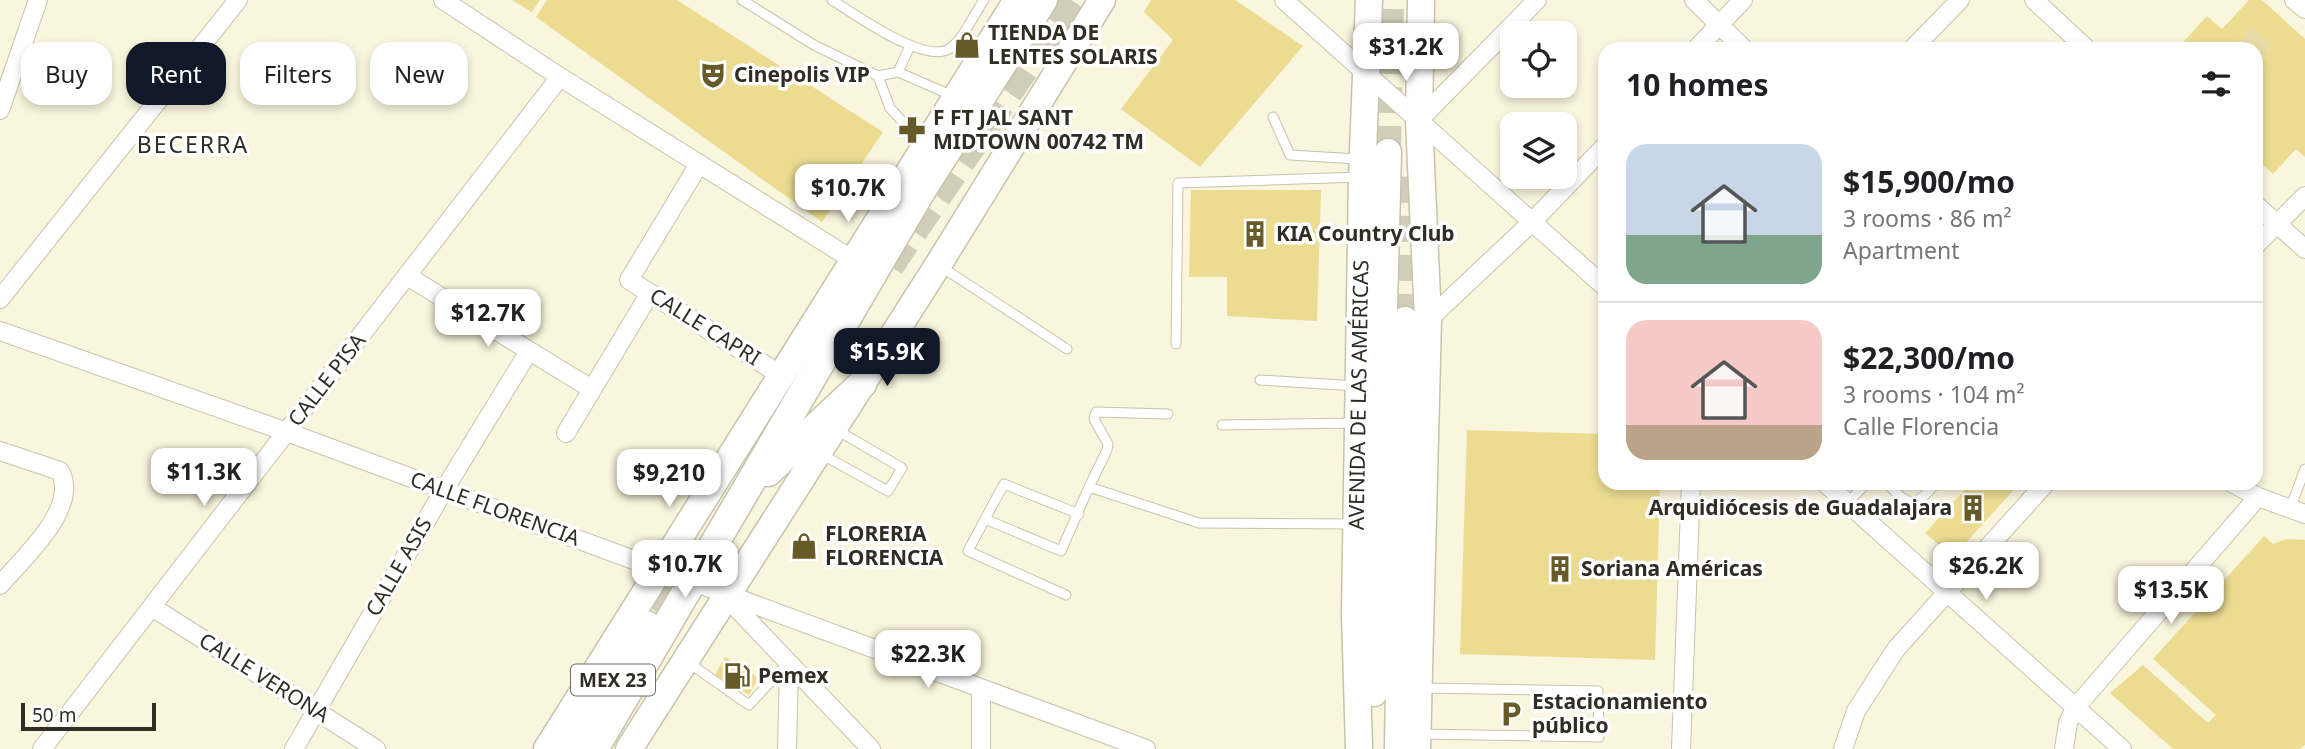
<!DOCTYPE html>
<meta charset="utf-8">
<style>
body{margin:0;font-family:"Noto Sans",sans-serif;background:#f2f2f2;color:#202124;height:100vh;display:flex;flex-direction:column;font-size:26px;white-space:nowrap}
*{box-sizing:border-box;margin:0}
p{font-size:23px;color:#757577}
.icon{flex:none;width:38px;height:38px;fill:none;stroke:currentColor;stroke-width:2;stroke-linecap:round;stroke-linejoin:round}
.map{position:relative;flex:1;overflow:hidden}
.sheet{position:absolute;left:1598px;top:42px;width:665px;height:448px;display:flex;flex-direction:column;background:#fff;border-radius:21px;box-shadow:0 4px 10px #0003}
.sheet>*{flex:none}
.guide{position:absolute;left:21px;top:42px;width:665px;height:63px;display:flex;gap:14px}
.buttons{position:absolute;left:1500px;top:21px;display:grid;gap:14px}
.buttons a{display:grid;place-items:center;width:77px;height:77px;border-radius:14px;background:#fff;box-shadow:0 4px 10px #0003;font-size:35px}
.scale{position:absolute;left:21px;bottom:18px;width:135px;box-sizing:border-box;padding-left:7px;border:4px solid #2f2d24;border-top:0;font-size:19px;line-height:24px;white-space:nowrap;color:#2f2d24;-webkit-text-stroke:5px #fff;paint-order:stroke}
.price{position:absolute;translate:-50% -60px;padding:0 16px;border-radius:14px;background:#fff;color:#222;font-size:23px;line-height:46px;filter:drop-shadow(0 2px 4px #0008)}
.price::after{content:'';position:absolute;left:50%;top:42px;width:21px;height:16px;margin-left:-10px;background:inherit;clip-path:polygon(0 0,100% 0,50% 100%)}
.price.on{background:#111827;color:#fff}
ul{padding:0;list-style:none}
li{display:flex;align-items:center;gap:21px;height:175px;padding:0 28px}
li+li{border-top:2px solid #e0e0e0}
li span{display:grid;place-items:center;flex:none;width:196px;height:140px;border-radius:21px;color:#555}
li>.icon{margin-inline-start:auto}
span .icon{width:84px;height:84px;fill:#fffc;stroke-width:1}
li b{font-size:30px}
h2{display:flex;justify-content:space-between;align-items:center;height:84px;padding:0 28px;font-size:30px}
.chip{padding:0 24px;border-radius:21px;background:#fff;box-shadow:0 4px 10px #0003;font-size:24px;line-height:63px}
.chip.on{background:#111827;color:#fff}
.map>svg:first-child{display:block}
.green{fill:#e6dba7}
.building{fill:#ebdc92}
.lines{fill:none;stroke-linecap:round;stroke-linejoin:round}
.secondary-tunnel{stroke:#d1cdb8;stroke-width:26;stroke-dasharray:26 13;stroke-linecap:butt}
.primary-tunnel{stroke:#d1cdb8;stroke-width:28;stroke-dasharray:28 14;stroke-linecap:butt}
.service-casing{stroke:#c8c3ac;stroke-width:11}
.minor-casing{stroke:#c8c3ac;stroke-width:20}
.secondary-casing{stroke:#c8c3ac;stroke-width:29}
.primary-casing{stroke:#c8c3ac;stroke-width:31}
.service{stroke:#fff;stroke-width:9}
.minor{stroke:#fff;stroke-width:18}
.secondary{stroke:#fff;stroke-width:26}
.primary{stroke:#fff;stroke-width:28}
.labels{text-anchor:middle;stroke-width:7;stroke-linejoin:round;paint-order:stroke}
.shield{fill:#fff;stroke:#6d6c66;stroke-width:2}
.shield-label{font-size:19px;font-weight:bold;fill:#2f2d24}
.poi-label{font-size:21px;font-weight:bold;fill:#2f2d24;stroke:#fff;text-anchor:start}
.street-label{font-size:21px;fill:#2f2d24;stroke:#fff}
.neighbourhood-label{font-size:23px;letter-spacing:2px;fill:#2f2d24;stroke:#fff}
</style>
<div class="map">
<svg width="2305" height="749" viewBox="0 0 2305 749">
<rect width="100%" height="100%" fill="#faf5dd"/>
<!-- green -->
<path class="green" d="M 2252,28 L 2272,45 L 2256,64 L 2256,49 L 2234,49 Z"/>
<!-- building -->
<path class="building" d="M 512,0 L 540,0 L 532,12 Z
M 547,0 L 677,0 L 883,132 L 822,222 L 536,17 Z
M 1151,0 L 1235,0 L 1303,46 L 1200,167 L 1121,109 L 1173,40 L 1144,12 Z
M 2249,0 L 2262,0 L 2305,39 L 2305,157 L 2296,149 L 2273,174 L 2256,159 L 2256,64 L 2272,45 L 2252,28 L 2234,49 L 2177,49 L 2207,16 L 2222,29 Z
M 1191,190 L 1321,190 L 1317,321 L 1227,316 L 1227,277 L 1189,277 Z
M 1467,430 L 1605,434 L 1605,483 L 1660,483 L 1655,660 L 1460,654 Z
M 1971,483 L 2020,483 L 1953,557 L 1925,533 Z
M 2264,536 L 2273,544 L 2286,539 L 2305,540 L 2305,745 L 2299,749 L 2173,749 L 2110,693 L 2143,665 L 2208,723 L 2216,715 L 2153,659 Z
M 725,657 L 759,678 L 749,695 L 715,675 Z"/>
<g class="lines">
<!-- secondary-tunnel -->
<path class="secondary-tunnel" d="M 1388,152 L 1391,0
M 1405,320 L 1411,164"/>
<!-- primary-tunnel -->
<path class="primary-tunnel" d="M 890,266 L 1072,0
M 655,611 L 694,554"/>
<defs>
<path id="service" d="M 742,0 L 814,45 L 878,76 L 898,72 L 953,96
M 832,0 C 854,14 924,64 949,49 C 963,40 974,14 984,0
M 898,72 L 910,46
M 878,76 L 890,108 L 922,143
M 1273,117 L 1290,155 L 1358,159
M 940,266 L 1067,349
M 1176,344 L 1178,183 L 1360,177
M 1260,380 L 1357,386
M 1168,414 L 1096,412 L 1094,419 L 1108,444 L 1107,450 L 1089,487 L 1199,523 L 1354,524
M 1222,425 L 1357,423
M 819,453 L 888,491 L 902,468 L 835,429
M 1886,483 C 1910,506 1913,510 1936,483
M 1847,503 L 1867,483
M 2290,509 L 2305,469
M 985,519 L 1004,484 L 1079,514
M 1066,595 L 968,551 L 985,519 L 1061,551 L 1089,487
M 689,663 L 749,705 L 787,664
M 1419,734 L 1599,737 L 1598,691 L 1422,688"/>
<path id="minor" d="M 443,0 L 560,77 L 853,260
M 1284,0 L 1605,287
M 1694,0 L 1744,49
M 2034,0 L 2087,49
M 2294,0 L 2305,9
M 1696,49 L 1743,0
M 1912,49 L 1960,0
M 0,110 L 38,0
M 1419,120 L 1537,0
M 699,164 L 629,280 L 781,375
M 2256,205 L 2305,249
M 2256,245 L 2305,196
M 407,276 L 590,388
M 0,299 L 238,0
M 1428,320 L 1532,222 L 1605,146
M 0,331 L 287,432 L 1146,749
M 566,433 L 650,293
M 0,451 L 60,471 C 80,508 23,558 0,585
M 1825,483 L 2122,749
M 2232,483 L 2258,497 L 2305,514
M 727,598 L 871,749
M 152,607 L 376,749
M 42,749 L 560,77
M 294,749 L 444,490 L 529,351
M 787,749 L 789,667
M 981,749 L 981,689
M 1681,749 L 1691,483
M 1843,749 L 1856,711 L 1896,649 L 2046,483
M 2064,749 L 2068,723 L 2075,708 L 2258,497"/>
<path id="secondary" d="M 1374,693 L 1388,152
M 547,749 L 1017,0
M 629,749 L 938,265 L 1102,0
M 1359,749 L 1355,613 L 1362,177 L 1369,0
M 1398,749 L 1405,320
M 1417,749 L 1428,320 L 1419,120 L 1421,0"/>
<path id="primary" d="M 768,472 L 862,384
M 570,749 L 646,625
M 594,749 L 923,188 L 1043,0"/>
</defs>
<!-- service casing -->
<use href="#service" class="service-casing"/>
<!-- minor casing -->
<use href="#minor" class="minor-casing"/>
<!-- secondary casing -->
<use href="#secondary" class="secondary-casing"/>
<!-- primary casing -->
<use href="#primary" class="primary-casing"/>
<!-- service -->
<use href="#service" class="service"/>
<!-- minor -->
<use href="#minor" class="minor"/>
<!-- secondary -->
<use href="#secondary" class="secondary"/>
<!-- primary -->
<use href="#primary" class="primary"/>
</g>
<!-- icons -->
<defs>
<symbol id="shop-bare" viewBox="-9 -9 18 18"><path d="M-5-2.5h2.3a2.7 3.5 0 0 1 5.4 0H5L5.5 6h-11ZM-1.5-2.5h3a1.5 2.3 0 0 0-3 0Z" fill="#665b28" stroke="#fff" stroke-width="2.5" paint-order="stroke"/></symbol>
<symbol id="theatre-bare" viewBox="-9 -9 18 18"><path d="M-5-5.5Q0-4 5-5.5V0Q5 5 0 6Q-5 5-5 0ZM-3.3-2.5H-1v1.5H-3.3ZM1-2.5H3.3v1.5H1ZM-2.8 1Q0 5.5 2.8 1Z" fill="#665b28" stroke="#fff" stroke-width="2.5" paint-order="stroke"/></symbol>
<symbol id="pharmacy-bare" viewBox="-9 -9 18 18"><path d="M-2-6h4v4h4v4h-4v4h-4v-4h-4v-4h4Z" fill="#665b28" stroke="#fff" stroke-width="2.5" paint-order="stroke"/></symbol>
<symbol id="building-bare" viewBox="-9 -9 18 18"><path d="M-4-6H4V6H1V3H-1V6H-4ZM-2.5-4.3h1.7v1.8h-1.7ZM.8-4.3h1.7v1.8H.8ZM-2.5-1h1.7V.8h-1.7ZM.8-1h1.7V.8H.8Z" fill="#665b28" stroke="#fff" stroke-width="2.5" paint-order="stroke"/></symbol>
<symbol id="fuel-bare" viewBox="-9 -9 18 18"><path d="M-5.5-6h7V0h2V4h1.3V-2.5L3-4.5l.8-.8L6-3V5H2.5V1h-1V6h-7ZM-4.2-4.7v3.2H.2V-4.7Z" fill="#665b28" stroke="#fff" stroke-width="2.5" paint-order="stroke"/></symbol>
<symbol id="parking-bare" viewBox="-9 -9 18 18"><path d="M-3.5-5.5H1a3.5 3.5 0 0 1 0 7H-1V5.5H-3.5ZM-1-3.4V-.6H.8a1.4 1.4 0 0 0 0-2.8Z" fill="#665b28" stroke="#fff" stroke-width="2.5" paint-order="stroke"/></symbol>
</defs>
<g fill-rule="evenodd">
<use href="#shop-bare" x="948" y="26" width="38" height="38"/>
<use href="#theatre-bare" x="694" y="56" width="38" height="38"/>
<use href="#pharmacy-bare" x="893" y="111" width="38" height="38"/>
<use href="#building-bare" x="1236" y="215" width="38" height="38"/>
<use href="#building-bare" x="1954" y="489" width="38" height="38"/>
<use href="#shop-bare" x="785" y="527" width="38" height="38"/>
<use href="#building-bare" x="1541" y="550" width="38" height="38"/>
<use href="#fuel-bare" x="718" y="657" width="38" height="38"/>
<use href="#parking-bare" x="1492" y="695" width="38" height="38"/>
</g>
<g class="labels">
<!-- shield labels -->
<rect class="shield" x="571" y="664.5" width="84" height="31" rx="5"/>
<g class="shield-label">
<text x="613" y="687">MEX 23</text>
</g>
<!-- poi labels -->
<g class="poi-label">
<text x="988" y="40">TIENDA DE<tspan x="988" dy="24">LENTES SOLARIS</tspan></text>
<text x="734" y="82">Cinepolis VIP</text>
<text x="933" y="125">F FT JAL SANT<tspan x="933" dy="24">MIDTOWN 00742 TM</tspan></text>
<text x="1276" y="241">KIA Country Club</text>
<text x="1952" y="515" text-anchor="end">Arquidiócesis de Guadalajara</text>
<text x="825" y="541">FLORERIA<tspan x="825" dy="24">FLORENCIA</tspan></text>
<text x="1581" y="576">Soriana Américas</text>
<text x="758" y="683">Pemex</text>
<text x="1532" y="709">Estacionamiento<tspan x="1532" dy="24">público</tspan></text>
</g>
<!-- street labels -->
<g class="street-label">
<text transform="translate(705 327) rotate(32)" y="7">CALLE CAPRI</text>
<text transform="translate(327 380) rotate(-52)" y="7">CALLE PISA</text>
<text transform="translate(1359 395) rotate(-89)" y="7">AVENIDA DE LAS AMÉRICAS</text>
<text transform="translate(495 509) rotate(20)" y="7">CALLE FLORENCIA</text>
<text transform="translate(399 567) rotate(-60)" y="7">CALLE ASIS</text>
<text transform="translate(264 678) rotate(32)" y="7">CALLE VERONA</text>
</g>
<!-- neighbourhood labels -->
<g class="neighbourhood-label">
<text x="193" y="153">BECERRA</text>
</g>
</g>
</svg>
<div class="buttons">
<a><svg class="icon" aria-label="locate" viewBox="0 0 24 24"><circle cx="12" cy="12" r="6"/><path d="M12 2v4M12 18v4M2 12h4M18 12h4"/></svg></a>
<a><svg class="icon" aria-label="layers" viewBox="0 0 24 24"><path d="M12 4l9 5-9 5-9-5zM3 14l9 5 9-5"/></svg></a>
</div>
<div class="scale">50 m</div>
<b class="price" style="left:1406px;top:83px">$31.2K</b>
<b class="price" style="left:848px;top:224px">$10.7K</b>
<b class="price" style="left:488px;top:349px">$12.7K</b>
<b class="price on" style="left:887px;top:388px">$15.9K</b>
<b class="price" style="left:204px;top:508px">$11.3K</b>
<b class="price" style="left:669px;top:509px">$9,210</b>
<b class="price" style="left:685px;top:600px">$10.7K</b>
<b class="price" style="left:1986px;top:602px">$26.2K</b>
<b class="price" style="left:2171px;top:626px">$13.5K</b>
<b class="price" style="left:928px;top:690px">$22.3K</b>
<div class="guide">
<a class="chip">Buy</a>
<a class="chip on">Rent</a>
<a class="chip">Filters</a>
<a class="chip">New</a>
</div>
<section class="sheet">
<h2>10 homes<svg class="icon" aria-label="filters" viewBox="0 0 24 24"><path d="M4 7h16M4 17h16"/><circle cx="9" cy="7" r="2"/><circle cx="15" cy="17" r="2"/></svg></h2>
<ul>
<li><span style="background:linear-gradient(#c9d6e8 65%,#7fa58c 0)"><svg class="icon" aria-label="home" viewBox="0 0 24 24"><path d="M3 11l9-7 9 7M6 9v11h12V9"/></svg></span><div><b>$15,900/mo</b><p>3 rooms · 86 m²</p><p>Apartment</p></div></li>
<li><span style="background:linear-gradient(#f6c9c9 75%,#b9a48a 0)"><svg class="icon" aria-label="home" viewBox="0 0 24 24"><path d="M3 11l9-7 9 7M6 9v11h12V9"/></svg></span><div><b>$22,300/mo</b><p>3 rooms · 104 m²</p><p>Calle Florencia</p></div></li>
</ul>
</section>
</div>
